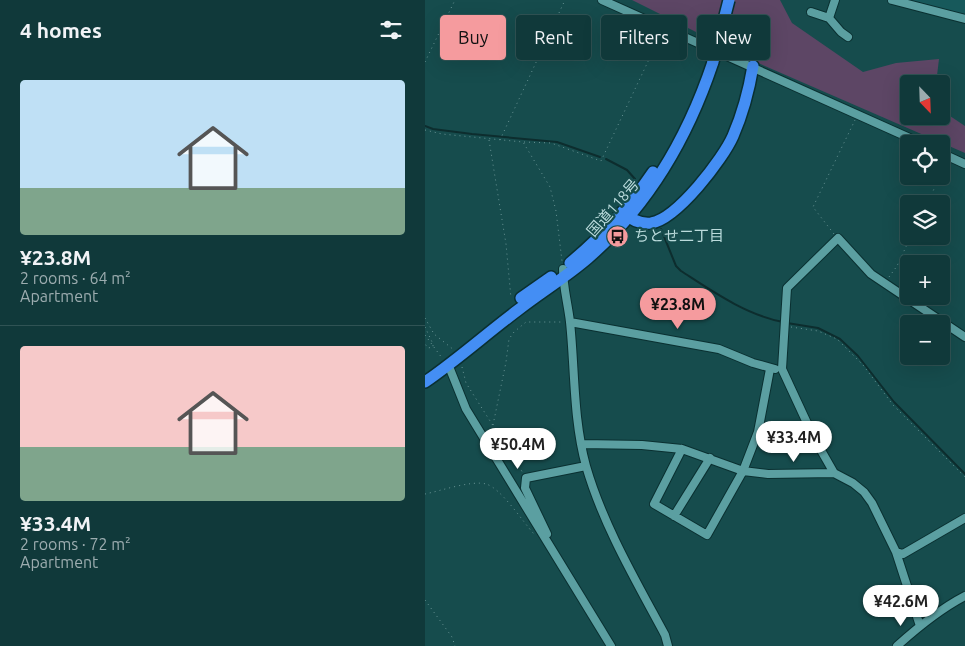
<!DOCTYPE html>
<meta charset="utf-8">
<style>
body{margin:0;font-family:Ubuntu,"Noto Sans JP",sans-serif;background:#194042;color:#f1f3f6;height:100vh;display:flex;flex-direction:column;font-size:19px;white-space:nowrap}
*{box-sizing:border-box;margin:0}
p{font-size:16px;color:#9cacaf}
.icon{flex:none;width:28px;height:28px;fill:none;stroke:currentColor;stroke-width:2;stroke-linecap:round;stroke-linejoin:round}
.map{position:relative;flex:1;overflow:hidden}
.sheet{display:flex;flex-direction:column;background:#10393a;width:425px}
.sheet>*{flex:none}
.hud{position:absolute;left:15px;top:15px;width:450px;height:45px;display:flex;gap:10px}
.needle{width:32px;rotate:157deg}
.controls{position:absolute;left:475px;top:75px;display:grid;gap:10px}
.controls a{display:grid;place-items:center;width:50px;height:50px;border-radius:5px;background:#10393a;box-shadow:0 5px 20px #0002,0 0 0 1px #305354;font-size:25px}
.price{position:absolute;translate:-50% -42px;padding:0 11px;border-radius:18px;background:#fff;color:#222;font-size:16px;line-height:32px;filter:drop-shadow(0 1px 2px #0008)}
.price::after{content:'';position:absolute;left:50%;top:30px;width:15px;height:11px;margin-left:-8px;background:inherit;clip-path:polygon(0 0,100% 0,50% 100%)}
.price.selected{background:#f59b9e;color:#111}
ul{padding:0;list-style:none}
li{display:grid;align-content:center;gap:10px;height:265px;padding:0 20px}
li+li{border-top:1px solid #305354}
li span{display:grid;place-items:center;height:155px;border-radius:5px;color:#555}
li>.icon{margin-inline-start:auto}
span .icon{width:90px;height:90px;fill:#fffc;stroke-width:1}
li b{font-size:21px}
h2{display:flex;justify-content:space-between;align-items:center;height:60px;padding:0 20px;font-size:21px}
.tag{padding:0 18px;border-radius:5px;background:#10393a;box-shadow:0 5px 20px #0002,0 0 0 1px #305354;font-size:18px;line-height:45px}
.tag.selected{background:#f59b9e;color:#111}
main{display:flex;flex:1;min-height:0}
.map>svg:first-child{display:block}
.built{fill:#17595b}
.green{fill:#5d4665}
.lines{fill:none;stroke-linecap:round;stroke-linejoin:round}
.stream{stroke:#0d2d2e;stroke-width:2}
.minor-casing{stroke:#0a3031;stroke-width:10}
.highway-casing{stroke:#0a3031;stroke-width:14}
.path{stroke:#699495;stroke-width:1;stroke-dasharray:1 4;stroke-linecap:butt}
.minor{stroke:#5b9fa1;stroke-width:8}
.highway{stroke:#448ef4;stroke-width:11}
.highway-bridge-casing{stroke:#0a3031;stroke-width:14;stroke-linecap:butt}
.highway-bridge{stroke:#448ef4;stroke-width:11}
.labels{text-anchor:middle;stroke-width:4.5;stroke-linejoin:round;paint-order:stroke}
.street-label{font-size:15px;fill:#bbdbdc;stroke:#164c4d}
.poi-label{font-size:15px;fill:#bbdbdc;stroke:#164c4d;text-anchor:start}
</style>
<main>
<section class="sheet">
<h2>4 homes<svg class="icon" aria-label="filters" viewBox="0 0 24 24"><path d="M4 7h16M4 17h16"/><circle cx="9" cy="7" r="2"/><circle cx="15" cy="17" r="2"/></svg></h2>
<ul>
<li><span style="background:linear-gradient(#bfe0f5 70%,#7fa58c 0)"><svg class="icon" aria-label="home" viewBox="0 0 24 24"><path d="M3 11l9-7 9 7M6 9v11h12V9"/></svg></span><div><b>¥23.8M</b><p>2 rooms · 64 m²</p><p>Apartment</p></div></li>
<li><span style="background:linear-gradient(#f6c9c9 65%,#7fa58c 0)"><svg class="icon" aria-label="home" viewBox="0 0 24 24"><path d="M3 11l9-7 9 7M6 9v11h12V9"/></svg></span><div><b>¥33.4M</b><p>2 rooms · 72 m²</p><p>Apartment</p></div></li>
</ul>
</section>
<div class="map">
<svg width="540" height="646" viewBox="0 0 540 646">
<rect width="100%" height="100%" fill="#164c4d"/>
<!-- built -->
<path class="built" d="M 481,0 L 540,0 L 540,15 Z"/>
<!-- green -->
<path class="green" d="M 207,0 L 355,0 L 367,23 L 438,72 L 471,63 L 514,59 L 511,84 L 484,84 L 484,116 L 516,116 L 516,110 L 540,126 L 540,153 L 333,63 Z"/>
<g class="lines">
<!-- stream -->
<path class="stream" d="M 0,126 L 8,129 L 47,134 L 132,142 L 175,157
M 181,159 L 202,170 L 210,179
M 236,229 L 251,266 L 256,271 C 287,291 321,315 358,322
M 362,323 L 393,328 L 415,339 L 433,356 L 469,402 L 540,474"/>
<defs>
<path id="minor" d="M 177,0 L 498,144
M 410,0 L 404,18 L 416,32 L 423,37
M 467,0 L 540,19
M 386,12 L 404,18
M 516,153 L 540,164
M 138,269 C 138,287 143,304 145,322 C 150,369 148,419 161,466 C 178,525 211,581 240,635 L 243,646
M 145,322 L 294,349 L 328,363 L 350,369
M 25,369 L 41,409 L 186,646
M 157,444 L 217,445 L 257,449 L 318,471 L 343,474 L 409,473 L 428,483 L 439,492 L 447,503 L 471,552 L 478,554 L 540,518
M 257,449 L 229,504 L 282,535 L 318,471 L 333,432 L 345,369
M 409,473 L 389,438 L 357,369 L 362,288 L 413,238 L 446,274 L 540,337
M 249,516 L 285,458
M 122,534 L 100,488 L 101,478 L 161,466
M 471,552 L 495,626
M 472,646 C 493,627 515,609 540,596"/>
<path id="highway" d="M 198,212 C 205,219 215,224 226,223 C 252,219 298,159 308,136 C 318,113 324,90 328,66
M 145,263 C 176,237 205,206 228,172
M 96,298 L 126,277
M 0,382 C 32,360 61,334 93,310 C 116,292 141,277 163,258 C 223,206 263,137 288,62"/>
</defs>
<!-- minor casing -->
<use href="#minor" class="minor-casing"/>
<!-- highway casing -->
<use href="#highway" class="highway-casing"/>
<!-- path -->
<path class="path" d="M 0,62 L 30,0
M 0,130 L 17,134 L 98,142 L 125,187 L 131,211 L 137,261
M 64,140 L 81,244 L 86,298
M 75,140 L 140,0
M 99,142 L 126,143 L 176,161 L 236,34
M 516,173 L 521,163
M 502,204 L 515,176
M 409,234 L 388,207 L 430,120
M 464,277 L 472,266 L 486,236
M 0,318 L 9,334 L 29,350
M 0,327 L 8,344 L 8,347 L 3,348 L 0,344
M 366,327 L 393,331 L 412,339 L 438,365 L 468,405 L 540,477
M 0,335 L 17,358
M 37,367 L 41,383 L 98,473
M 68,425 L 81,362 L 84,339 L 89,332 L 101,322 L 139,322
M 0,494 C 15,491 47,480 61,484 C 76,488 98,522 109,534
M 0,600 L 27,637 L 30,646"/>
<!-- minor -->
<use href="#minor" class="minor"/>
<!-- highway -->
<use href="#highway" class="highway"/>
<defs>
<path id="highway-bridge" d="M 288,62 L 304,0"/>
</defs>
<!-- highway-bridge casing -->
<use href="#highway-bridge" class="highway-bridge-casing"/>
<!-- highway-bridge -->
<use href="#highway-bridge" class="highway-bridge"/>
</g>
<!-- icons -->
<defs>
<symbol id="bus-disc" viewBox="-11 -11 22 22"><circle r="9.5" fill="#f59b9e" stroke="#164c4d"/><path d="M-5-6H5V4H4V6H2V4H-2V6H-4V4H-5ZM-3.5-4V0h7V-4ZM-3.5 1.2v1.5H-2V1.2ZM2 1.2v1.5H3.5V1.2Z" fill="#111"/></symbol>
</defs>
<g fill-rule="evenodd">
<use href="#bus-disc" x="180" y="224" width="25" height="25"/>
</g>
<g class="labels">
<!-- street labels -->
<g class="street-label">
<text transform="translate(188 208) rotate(-49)" y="5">国道118号</text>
</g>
<!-- poi labels -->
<g class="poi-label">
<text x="209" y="241">ちとせ二丁目</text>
</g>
</g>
</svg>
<div class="controls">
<a><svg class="needle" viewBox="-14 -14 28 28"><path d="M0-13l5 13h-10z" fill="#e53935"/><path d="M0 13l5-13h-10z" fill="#9cacaf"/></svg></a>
<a><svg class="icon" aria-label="locate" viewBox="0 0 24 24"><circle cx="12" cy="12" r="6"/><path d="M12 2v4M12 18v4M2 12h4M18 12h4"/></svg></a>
<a><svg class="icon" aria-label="layers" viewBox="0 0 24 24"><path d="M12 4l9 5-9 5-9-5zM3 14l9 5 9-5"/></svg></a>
<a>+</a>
<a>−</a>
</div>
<b class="price selected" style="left:253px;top:330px">¥23.8M</b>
<b class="price" style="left:369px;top:463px">¥33.4M</b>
<b class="price" style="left:93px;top:470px">¥50.4M</b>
<b class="price" style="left:476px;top:627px">¥42.6M</b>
<div class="hud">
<a class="tag selected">Buy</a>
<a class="tag">Rent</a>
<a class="tag">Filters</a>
<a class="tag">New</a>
</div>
</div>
</main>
